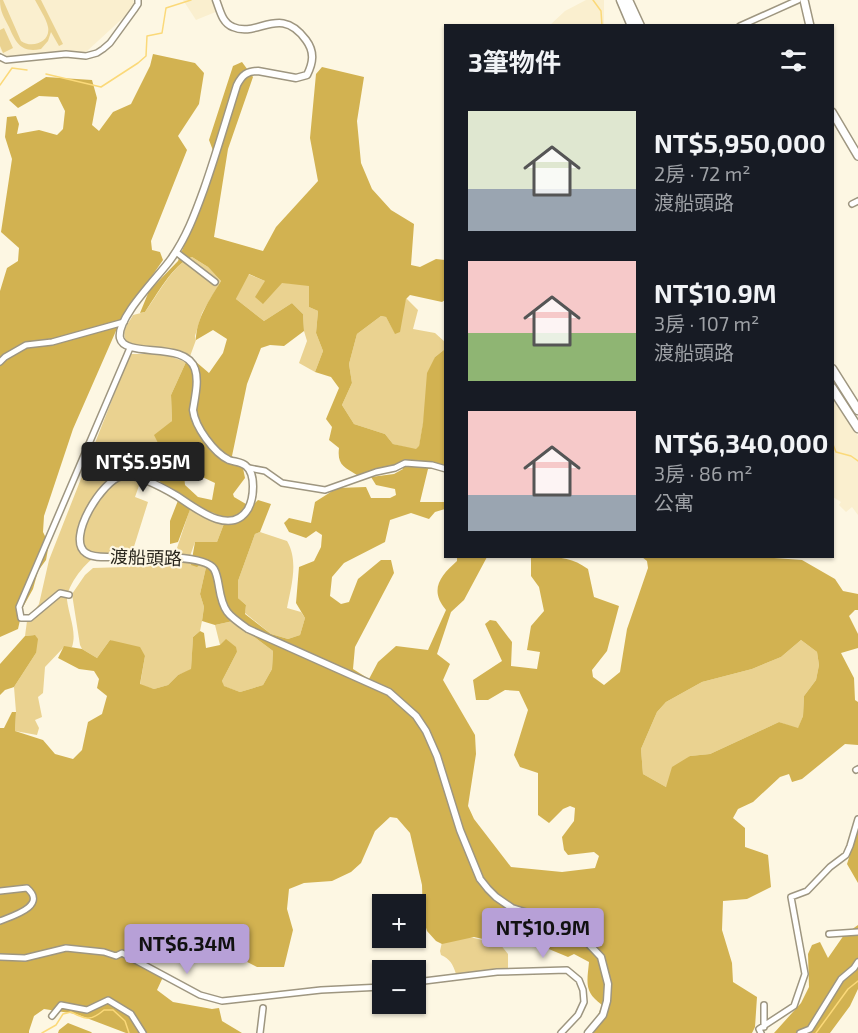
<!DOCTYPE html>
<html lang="zh-TW">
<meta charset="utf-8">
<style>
body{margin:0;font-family:"Exo 2","Noto Sans TC",sans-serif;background:#20242c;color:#f1f3f6;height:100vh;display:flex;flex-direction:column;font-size:22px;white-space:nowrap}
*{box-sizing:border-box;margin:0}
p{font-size:20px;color:#9ea1a6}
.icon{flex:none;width:33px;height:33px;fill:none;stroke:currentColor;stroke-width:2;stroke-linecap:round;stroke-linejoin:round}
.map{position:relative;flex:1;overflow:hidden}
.side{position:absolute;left:444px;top:24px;width:390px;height:534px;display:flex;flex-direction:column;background:#171b24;border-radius:0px;box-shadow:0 2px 4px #0004}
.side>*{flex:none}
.buttons{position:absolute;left:372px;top:894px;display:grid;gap:12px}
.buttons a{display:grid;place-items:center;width:54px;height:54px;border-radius:0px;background:#171b24;box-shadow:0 2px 4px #0004;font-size:30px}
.price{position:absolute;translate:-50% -51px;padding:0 14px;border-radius:6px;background:#b7a0d7;color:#111;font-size:20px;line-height:39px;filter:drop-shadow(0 2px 3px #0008)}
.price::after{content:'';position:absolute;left:50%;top:36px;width:18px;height:14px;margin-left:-9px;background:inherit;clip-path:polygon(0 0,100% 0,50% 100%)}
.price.selected{background:#222;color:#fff}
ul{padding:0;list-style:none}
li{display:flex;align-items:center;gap:18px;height:150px;padding:0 24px}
li span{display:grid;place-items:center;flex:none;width:168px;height:120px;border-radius:0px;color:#555}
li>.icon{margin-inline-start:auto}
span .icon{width:72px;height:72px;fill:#fffc;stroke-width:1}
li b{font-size:26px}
h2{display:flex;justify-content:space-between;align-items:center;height:72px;padding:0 24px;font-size:26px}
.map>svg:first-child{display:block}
.built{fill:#faefcf}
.green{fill:#ead290}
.forest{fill:#d2b251;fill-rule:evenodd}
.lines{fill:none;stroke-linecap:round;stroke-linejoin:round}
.stream{stroke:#fbd979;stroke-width:1.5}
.minor-casing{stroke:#9e9680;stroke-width:8}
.tertiary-casing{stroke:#9e9680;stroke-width:9}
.secondary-casing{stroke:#9e9680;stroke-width:10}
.primary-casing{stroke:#9e9680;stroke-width:11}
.minor{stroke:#fff;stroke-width:5}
.tertiary{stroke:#fff;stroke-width:6}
.secondary{stroke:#fff;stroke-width:7}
.primary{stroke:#fff;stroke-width:8}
.labels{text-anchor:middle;stroke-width:4.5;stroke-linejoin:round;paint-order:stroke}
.street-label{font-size:18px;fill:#27241b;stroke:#fdf7e3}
</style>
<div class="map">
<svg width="858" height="1033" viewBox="0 0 858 1033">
<rect width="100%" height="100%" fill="#fdf7e3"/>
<!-- built -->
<path class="built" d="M 0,0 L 133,0 L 136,6 L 86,52 L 5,57 L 0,49 Z
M 183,0 L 215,0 L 218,11 L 196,20 Z
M 586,0 L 604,0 L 604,25 L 550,25 L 565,11 Z
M 832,394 L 858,436 L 858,515 L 852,507 L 846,512 L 839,505 L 841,502 L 833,497 Z"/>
<!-- green -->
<path class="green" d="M 0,0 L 3,0 L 21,41 C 32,49 51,42 48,27 C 46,18 39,8 35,0 L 41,0 L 63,44 L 59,46 L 51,32 L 48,41 L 41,49 C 21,53 16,43 9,27 C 4,17 0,12 0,0 Z
M 4,28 L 13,48 L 3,53 L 0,46 L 0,30 Z
M 192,257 L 208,267 L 221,281 L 202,313 L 195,336 L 196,340 L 189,359 L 129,345 C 119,333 127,326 133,315 L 145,312 C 157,296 173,264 192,257 Z
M 248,274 L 265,281 L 309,285 L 309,307 L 318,311 L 316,333 L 323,351 L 315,372 L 299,363 L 307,341 L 304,331 L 303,314 L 292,303 L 264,321 L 236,299 Z
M 406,298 L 418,310 L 413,329 L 435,333 L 445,342 L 445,349 L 435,357 L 419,447 L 416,450 L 393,444 L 385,434 L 354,424 L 342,405 L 352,383 L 349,364 L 357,334 L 381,316 L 386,317 L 395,333 Z
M 130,354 L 163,354 L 186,362 L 171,395 L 172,421 L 158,443 L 158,460 L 161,473 L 158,480 L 141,480 L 135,497 L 148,502 L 132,553 C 123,554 107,553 99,555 C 86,560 66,587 67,600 C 69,616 77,632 72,647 L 64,647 L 45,667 L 43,693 L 38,697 L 42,717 L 35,720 L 39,728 L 37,735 L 15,731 L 16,712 L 14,687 L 36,653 L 34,635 L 25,636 L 27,621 L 39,604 L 49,560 Z
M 191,506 L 214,513 L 225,521 L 217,542 L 195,542 L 190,556 L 175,554 Z
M 260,532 L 287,541 C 299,561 291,587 287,608 L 301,612 L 305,618 L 300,635 L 288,639 L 271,634 L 245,613 L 246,605 L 238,598 L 238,581 L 255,534 Z
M 130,560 L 191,561 L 207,563 L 200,594 L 204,607 L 202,621 L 200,631 L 193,637 L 191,670 L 178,675 L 168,685 L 154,689 L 140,685 L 145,656 L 110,640 L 97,658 L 82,649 L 80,645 L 72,594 L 85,575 L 93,568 L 126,567 Z
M 233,621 L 273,651 L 272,669 L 263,685 L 240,692 L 223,686 L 222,681 L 237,652 L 220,645 L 215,625 Z
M 801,640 L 817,652 L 819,665 L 816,680 L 804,696 L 803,716 L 798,729 L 779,722 L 710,754 L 690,756 L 666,787 L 643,774 L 641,749 L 657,712 L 666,702 L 702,682 L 752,669 L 781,657 Z
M 465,936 L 500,944 L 508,954 L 508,969 L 456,974 C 453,964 450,959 441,955 L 440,951 L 442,942 Z"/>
<!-- forest -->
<path class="forest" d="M 153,54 L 195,63 L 204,73 L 199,104 L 178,136 L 187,150 L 151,241 L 152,250 L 160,252 L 163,260 L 119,324 L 73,429 L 44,516 L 43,532 L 49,544 L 46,560 L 38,571 L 33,589 L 23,607 L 18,629 L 0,637 L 0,291 L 7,268 L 18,261 L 19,248 L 1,232 L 12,159 L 5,137 L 7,117 L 16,116 L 19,124 L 17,134 L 39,130 L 57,135 L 63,129 L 65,111 L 58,97 L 39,96 L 18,108 L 9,100 L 46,77 L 92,80 L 97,98 L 92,125 L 99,131 L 113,112 L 131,104 L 150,66 Z
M 242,62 L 253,77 L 228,149 L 214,237 L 263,251 L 276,227 L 318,181 L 310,138 L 316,74 L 322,67 L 364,77 L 357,121 L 361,163 L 372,189 L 391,210 L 414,224 L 411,265 L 420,267 L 436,259 L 445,260 L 445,300 L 442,302 L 410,295 L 406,299 L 400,332 L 395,334 L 386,317 L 381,316 L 357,334 L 349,364 L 352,383 L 342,405 L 354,424 L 385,434 L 393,444 L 416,449 L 419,446 L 423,423 L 427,373 L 435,357 L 445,349 L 445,467 L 428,469 L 420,502 L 445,502 L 445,509 L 435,512 L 429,519 L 411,513 L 390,520 L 385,542 L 344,563 L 332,577 L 330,596 L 341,604 L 349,602 L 358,579 L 381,560 L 391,560 L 394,573 L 355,647 L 353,669 L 369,679 L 378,662 L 396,646 L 428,650 L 446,610 C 429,590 440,576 457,561 L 457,557 L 487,557 L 464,600 L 451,612 L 437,654 L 450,664 L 443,680 L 475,735 L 476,754 L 468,806 L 474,819 L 511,867 L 562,872 L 595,868 L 599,856 L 594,852 L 568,855 L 564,850 L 562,837 L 574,821 L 575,808 L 570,806 L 563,809 L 549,823 L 538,815 L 538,773 L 520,767 L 514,755 L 528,710 L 519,691 L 505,690 L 488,700 L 476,700 L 473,680 L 502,661 L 485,624 L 490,620 L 496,621 L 512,642 L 511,666 L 537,669 L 540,652 L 527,650 L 531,626 L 544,611 L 539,587 L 531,576 L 531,557 C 553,557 569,555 588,569 L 594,597 L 619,606 L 607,651 L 592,670 L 593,677 L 604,685 L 620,672 L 627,629 L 648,568 L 647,561 L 642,557 L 597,557 L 769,556 L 774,558 L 802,560 L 835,579 L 843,591 L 858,594 L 858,610 L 855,610 L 849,616 L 858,634 L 858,648 L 841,653 L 854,678 L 855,700 L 858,702 L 858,745 L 845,744 L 802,779 L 792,782 L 789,774 L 780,777 L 753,802 L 738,809 L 733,818 L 745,828 L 745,847 L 768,855 L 771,887 L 747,899 L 723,901 L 722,930 L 732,963 L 733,982 L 757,997 L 755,1027 L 752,1033 L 591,1033 L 602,1005 C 584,992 587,983 589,962 L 574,954 L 568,957 L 532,942 L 501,943 L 474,937 L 442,944 L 436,941 L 427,931 L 423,918 L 422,885 L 410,833 L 397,818 L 390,817 L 375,831 L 361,863 L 351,872 L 332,881 L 304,883 L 289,889 L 287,909 L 293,930 L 284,967 L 257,967 L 220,948 L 186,946 L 161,937 L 148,942 L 143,954 L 143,961 L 160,970 L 163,977 L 157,990 L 173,1002 L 212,1009 L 219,1008 L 222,1021 L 242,1033 L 126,1033 L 76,1014 L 44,1009 L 34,1016 L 29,1031 L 29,1033 L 0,1033 L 0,728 L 4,728 L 12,712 L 16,712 L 15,731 L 43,740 L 55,754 L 73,759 L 82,750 L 88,722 L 102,714 L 107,696 L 97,688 L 99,679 L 94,671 L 79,669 L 58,658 L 64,646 L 82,649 L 97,658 L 110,640 L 140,647 L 145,656 L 140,684 L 154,689 L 168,685 L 178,675 L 191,669 L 193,637 L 200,631 L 204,633 L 206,648 L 220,645 L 226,639 L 236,647 L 237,652 L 222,681 L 224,686 L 240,692 L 263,685 L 272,669 L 273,651 L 233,621 L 215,625 L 202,621 L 204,607 L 200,594 L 207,563 L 202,562 L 197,567 L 191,565 L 195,542 L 217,542 L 225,521 L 214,513 L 191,507 L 178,542 L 170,544 L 170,521 L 179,498 L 158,480 L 161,473 L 184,475 L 185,485 L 198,497 L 212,500 L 215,483 L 198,475 C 197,465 198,456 187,453 L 172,464 L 158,460 L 158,443 L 154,435 L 172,421 L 171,395 L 186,362 L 195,361 L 209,373 L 223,353 L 227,339 L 213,330 L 196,340 C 196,319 210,299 221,281 L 208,267 L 192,257 C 173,264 156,296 145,312 L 140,313 L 149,291 L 178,261 L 217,161 L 209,140 L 233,66 ZM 249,274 L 265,281 L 255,297 L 263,304 L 282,283 L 309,286 L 309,307 L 318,311 L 316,333 L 323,351 L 315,372 L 331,377 L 339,388 L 326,419 L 332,427 L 329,440 L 339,448 C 337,465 344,467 357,475 L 401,465 L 403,469 L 394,474 L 371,477 L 376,485 L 395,489 L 396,495 L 390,498 L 371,498 L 366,487 L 337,488 L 315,502 L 311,523 L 289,518 L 284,523 L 289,532 L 306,538 L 316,531 L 322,535 L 321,547 L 314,561 L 299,567 L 296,603 L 305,618 L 300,635 L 288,639 L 271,634 L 245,614 L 246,605 L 238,598 L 238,581 L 255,534 L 260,532 L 271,504 L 258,500 L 251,507 L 234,497 L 233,494 L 245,478 L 243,468 L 232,456 L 247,384 L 261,348 L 270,345 L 284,346 L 304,331 L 303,314 L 292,303 L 264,321 L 236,299 ZM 801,640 L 817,652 L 819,665 L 816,680 L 804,696 L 803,716 L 798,728 L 779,722 L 710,754 L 690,756 L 672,767 L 666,787 L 643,774 L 641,749 L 657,712 L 666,702 L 702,682 L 752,669 L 781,657 Z
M 35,635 L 38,639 L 36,653 L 14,687 L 5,690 L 0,695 L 0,664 L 25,636 Z
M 858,829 L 858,883 L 847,864 Z
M 858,925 L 858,989 L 850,1006 L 830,1033 L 774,1033 L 801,1003 L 809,987 L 808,954 L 812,945 L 820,942 L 828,958 L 844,935 Z
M 68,1023 L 91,1032 L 92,1033 L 58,1033 L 59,1030 Z"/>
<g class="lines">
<!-- stream -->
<path class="stream" d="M 593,0 L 601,11 L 602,26
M 46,74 L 101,87 L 138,63 L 146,56 L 147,36 L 162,33 L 166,8 L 191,0
M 0,85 L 12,68 L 27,70
M 832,442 L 836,452 L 851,456 L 858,461
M 42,1033 L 56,1025 L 63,1014 L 71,1012 C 86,1020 91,1021 104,1010 L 113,1010 L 125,1021 L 129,1033
M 816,1033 L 848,989 L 858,981"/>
<defs>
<path id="minor" d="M 740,26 L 798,0
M 0,57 L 6,60 L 66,54 L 86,56 L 97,53 L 103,49 L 110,43 L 134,10 L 138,4 L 138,0
M 852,204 L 858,201
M 176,252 L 215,282
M 0,362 L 5,357 L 26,345 L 52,342 L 124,322
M 249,468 L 265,471 L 282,483 L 325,490 L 376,472 L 395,468 L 405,463 L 432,465 L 446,469
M 69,595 L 60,593 L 30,618 L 21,618 L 19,607 L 130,348
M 856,770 L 858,769
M 0,891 L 27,888 C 48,906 12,916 0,921
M 829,934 L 858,932
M 0,957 L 25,958 L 66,948 L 104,952 L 116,956 L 122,953 L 200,995 L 222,1001 L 321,990 L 382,987
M 416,982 L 497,972 L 567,970 L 579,980 L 583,990 L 584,1002 L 578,1015 L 561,1033
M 52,1016 L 61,1005 L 87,1010 L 108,1000 L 131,1014 L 143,1033
M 764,1027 L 764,1005
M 260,1033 L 263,1008
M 761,1033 L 759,1029 L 794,1006 L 805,974 L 791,897 L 807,891 L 830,867 L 846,855 L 850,846 L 858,819
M 800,1033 L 810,1029 L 841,979 L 854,968 L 858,962"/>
<path id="tertiary" d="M 216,0 C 220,10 222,23 233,27 C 258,38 280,4 306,40 C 315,52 313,63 307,75 L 296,78 L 258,71 C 247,71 242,75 237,85 C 226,120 216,155 204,189 C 195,214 186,238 171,259 C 159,276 116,318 120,338 C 125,359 186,340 195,369 C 199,381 195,397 193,410 C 195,427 214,453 229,460 C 235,462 242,462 246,466 C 256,474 254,498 248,509 C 231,537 195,508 177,496 C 165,489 136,473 122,476 C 103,479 65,539 86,553 C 93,558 105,557 113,557 C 133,557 204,553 214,569 C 217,574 218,581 219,587 C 223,612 228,615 248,629 L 389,692 L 416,716 L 426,731 L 437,756 L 460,830 L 480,879 L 488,889 L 496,897 L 512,908 L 556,922 L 585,940 L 601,957 L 608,984 L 607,1001 L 603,1015 L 588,1033"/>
<path id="secondary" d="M 804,0 L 810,26
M 832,112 L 858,156"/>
<path id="primary" d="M 621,0 L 632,26
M 628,0 L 640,26
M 832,369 L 858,410
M 832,388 L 858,428"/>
</defs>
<!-- minor casing -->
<use href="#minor" class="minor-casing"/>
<!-- tertiary casing -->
<use href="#tertiary" class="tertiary-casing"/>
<!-- secondary casing -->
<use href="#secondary" class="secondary-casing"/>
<!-- primary casing -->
<use href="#primary" class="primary-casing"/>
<!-- minor -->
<use href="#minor" class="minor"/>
<!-- tertiary -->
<use href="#tertiary" class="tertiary"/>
<!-- secondary -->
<use href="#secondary" class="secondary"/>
<!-- primary -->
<use href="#primary" class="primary"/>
</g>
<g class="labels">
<!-- street labels -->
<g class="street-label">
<text transform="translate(146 558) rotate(2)" y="6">渡船頭路</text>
</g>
</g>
</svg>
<div class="buttons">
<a>+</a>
<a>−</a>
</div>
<b class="price selected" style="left:143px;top:493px">NT$5.95M</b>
<b class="price" style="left:543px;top:959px">NT$10.9M</b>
<b class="price" style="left:187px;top:975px">NT$6.34M</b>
<section class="side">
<h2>3筆物件<svg class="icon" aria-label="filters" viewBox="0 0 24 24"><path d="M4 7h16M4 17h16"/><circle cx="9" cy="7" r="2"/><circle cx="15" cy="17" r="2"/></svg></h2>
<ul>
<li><span style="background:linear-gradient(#dfe7d0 65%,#9aa5b1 0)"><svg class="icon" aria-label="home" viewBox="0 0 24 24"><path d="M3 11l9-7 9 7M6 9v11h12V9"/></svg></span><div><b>NT$5,950,000</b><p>2房 · 72 m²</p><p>渡船頭路</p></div></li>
<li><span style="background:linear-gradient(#f6c9c9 60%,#8fb573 0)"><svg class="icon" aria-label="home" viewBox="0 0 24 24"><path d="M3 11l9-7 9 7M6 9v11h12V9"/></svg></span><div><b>NT$10.9M</b><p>3房 · 107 m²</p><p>渡船頭路</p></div></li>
<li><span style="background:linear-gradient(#f6c9c9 70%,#9aa5b1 0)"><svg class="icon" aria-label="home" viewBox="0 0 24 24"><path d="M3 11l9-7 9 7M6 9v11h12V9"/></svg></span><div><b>NT$6,340,000</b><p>3房 · 86 m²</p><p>公寓</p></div></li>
</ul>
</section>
</div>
